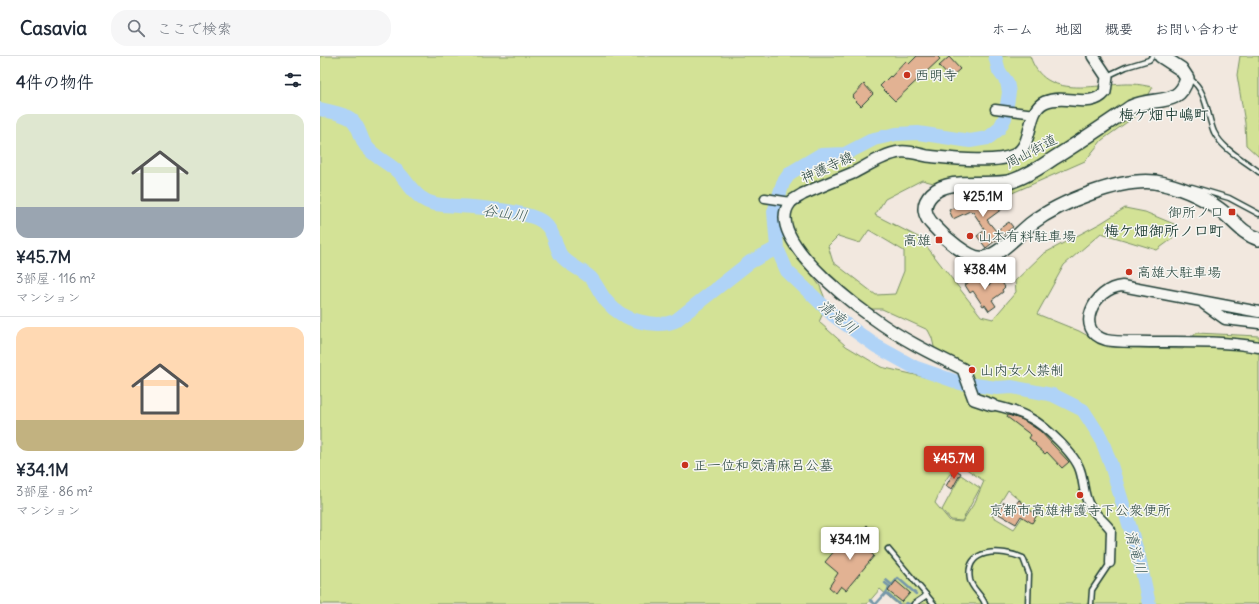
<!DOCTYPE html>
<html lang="ja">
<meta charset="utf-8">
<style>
body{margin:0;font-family:Delius,"Klee One",sans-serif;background:#f6f6f7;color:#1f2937;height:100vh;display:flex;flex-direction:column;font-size:15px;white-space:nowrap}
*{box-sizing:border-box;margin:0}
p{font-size:13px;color:#747a83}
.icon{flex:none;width:22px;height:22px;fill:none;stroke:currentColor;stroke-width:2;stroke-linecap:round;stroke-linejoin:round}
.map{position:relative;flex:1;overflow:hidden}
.side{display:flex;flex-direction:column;background:#fff;width:320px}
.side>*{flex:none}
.price{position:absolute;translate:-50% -34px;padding:0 9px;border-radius:4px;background:#fff;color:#222;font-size:13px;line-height:26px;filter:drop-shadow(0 1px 2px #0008)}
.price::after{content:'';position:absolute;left:50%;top:24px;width:12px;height:9px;margin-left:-6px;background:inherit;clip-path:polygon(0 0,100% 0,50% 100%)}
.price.current{background:#c8321e;color:#fff}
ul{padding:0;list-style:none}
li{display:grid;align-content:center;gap:8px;height:212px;padding:0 16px}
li+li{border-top:1px solid #e0e1e3}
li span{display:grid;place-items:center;height:124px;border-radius:12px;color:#555}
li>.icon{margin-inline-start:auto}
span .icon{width:72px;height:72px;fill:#fffc;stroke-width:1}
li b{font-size:17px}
h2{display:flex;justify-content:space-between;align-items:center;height:48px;padding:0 16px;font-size:17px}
header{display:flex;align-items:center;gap:24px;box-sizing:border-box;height:56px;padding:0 20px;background:#fff;border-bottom:1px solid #e0e1e3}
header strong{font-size:19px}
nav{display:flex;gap:22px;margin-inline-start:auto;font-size:14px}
.search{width:280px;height:36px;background:#f6f6f7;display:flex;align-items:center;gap:10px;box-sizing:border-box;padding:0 14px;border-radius:16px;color:#747a83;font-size:15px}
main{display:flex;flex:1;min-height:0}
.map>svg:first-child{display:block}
.green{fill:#d3e296;stroke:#799065;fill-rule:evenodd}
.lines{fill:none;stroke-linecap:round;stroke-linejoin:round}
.stream{stroke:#7597a9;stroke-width:2.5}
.river{stroke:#afd3f7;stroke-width:14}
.building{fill:#e2b293;stroke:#1f3d34}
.service-casing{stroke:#1f3d34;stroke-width:7}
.minor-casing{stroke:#1f3d34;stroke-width:11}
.tertiary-casing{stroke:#1f3d34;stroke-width:13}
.secondary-casing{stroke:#1f3d34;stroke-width:14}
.trunk-casing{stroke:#1f3d34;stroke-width:16}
.service{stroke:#f6f6f2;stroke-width:4}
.minor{stroke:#f6f6f2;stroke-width:8}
.tertiary{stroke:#f6f6f2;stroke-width:10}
.secondary{stroke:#f6f6f2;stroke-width:11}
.trunk{stroke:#f6f6f2;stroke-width:13}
.poi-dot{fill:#c8321e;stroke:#f6f6f2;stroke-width:1.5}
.labels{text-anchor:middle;stroke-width:3;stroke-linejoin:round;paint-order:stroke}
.poi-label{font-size:14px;fill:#1f3d34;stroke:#f6f6f2;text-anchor:start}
.street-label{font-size:14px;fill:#1f3d34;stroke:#f6f6f2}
.neighbourhood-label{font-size:15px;font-weight:bold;fill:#1f3d34;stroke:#f6f6f2}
.water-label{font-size:15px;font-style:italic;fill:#3c5b5b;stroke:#f6f6f2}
</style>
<header>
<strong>Casavia</strong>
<div class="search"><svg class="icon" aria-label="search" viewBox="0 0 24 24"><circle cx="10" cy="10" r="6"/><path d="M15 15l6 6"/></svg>ここで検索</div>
<nav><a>ホーム</a><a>地図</a><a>概要</a><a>お問い合わせ</a></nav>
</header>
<main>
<section class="side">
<h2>4件の物件<svg class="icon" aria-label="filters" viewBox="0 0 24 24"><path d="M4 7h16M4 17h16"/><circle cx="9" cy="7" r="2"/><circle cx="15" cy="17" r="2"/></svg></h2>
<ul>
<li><span style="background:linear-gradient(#dfe7d0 75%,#9aa5b1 0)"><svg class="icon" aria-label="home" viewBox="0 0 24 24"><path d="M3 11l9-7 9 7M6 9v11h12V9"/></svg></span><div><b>¥45.7M</b><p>3部屋 · 116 m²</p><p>マンション</p></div></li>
<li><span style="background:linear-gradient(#ffd9b3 75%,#c2b280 0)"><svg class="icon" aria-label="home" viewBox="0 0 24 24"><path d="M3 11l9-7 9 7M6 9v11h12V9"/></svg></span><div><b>¥34.1M</b><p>3部屋 · 86 m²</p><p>マンション</p></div></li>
</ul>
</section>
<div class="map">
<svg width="939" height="548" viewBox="0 0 939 548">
<rect width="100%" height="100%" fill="#f2e8df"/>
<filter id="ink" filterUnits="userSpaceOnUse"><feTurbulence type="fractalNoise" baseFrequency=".025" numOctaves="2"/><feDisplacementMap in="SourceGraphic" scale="8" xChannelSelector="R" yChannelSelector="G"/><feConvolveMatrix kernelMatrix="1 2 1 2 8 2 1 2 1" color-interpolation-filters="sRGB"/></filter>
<g filter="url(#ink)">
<!-- green -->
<path class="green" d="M 0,0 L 710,0 C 725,46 776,27 812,28 C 819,28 826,30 833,31 L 817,59 L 782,84 L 765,105 L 690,138 L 644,135 L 602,124 L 565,143 L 555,159 L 600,182 L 661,260 L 673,263 L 696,236 L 695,225 L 723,198 L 781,167 L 805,152 L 825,156 L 854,168 L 852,183 L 837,194 L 781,177 L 744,209 L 717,258 L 759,275 L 788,291 L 863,293 L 876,277 L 939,280 L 939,548 L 577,548 L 560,533 L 547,548 L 0,548 ZM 549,174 L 584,195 L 584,215 L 575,238 L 556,239 L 513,206 L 508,190 L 518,180 L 540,187 ZM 484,204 L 496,211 L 501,210 L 549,253 L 562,253 L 608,274 L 612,282 L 615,295 L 645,312 L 643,330 L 561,311 L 526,290 L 499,266 L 507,248 L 500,230 L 483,207 ZM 642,410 L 664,425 L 655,446 L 642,466 L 630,465 L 615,447 C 621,434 627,414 642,410 ZM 688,434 L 707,450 L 706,456 L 694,473 L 672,460 Z
M 920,0 L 939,0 L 939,101 L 926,89 L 925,67 L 917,19 Z
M 641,419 L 660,432 L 642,465 L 631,464 L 622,454 Z"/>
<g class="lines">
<!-- stream -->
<path class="stream" d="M 578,522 L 596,538
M 566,524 L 572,529 L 578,522
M 565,527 L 570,531 L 566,537
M 550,544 L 555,548
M 556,548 L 566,537 L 579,548
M 586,548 L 587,547 L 589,548
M 591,548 L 605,538"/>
<!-- river -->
<path class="river" d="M 675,0 L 679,15 L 687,26 L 689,36 L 685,62 L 679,73 L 668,82 L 650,85 L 598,77 L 576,78 L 554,83 L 525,98 L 500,99 L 470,117 L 463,127 L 454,156 L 457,192 L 467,215 L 513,259 L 556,290 L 594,311 L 640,327 L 677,332 L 692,331 L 733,339 L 763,354 L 781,382 L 791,409 L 819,501 L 829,548
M 0,53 C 10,56 23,57 31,63 C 40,70 40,82 46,90 C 55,102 68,106 78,116 C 86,124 91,134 100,141 C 111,150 124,149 138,150 C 157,151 209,155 223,166 C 234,175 234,186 240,198 C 247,209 262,213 271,222 C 278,230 281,240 288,247 C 302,264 335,273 355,265 L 430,206 L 457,192"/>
</g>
<!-- building -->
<path class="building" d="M 597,0 L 617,0 L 620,3 L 575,45 L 560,30 L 570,20 L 571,21 L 586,5 L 589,8 Z
M 629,1 L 640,13 L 630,22 L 619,10 Z
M 544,28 L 553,38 L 541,50 L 532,41 Z
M 666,137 L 673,148 L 677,145 L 682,153 L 667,164 L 676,175 L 689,166 L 693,171 L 666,192 L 657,180 L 665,174 L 653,156 L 650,155 L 633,163 L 629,154 L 653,142 L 655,145 Z
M 661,218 L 669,229 L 675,225 L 677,227 L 681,225 L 685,231 L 682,234 L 683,236 L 672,244 L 676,250 L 669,255 L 665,249 L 663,250 L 653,235 L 650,237 L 645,229 Z
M 688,359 L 703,364 L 720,375 L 749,406 L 742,412 L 727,396 L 725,398 L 715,389 L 716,388 L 709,382 L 711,379 L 687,361 Z
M 635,414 L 641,417 L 632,433 L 626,430 Z
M 699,444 L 705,449 L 704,450 L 717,459 L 712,467 L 701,460 L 696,468 L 677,457 L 684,446 L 693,452 Z
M 547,469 L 553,475 L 542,489 L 554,500 L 526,534 L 521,530 L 516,537 L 509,531 L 518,517 L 505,506 L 516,493 L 520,496 L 533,479 L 536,482 Z
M 576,525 L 590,537 L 582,546 L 568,535 Z"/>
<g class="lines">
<defs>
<path id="service" d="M 787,20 L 806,11 L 829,4 L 833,0
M 870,23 C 887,34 887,60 894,76 C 903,94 924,104 939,116
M 872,131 L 909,142 L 939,158
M 568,493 L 614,548
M 594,548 L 607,539
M 665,548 C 662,539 652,533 650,524 C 644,491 682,493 703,502 L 709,518 L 708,548
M 771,548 L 772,534 L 790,507"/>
<path id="minor" d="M 675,53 L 715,58
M 445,142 L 471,146
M 672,349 C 686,352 698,355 710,362 C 724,369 755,398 760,414 C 764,425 763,438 769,449 C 775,459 785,465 791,474 L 790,507"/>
<path id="tertiary" d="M 884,248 L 905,263 L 939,267
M 939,256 L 802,230 C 774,232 753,275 786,284 C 801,287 817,285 832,286 C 868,286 904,285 939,291"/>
<path id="secondary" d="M 672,349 L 654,343 L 643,313 C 612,298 580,282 553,262 C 529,245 444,180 470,147 C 473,143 479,141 483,138 C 499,131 516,124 533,117 C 547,110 564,98 580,96 C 590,95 598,98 607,100 C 628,102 676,108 694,99 C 715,89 705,55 725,46 C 746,37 770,54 785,36 L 787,21 L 773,0"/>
<path id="trunk" d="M 841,0 L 861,13 L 867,22 C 860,52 833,40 811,51 C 786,68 760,86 734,102 C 721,111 707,120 692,125 C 669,132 630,120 612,138 C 601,149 604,160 614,170 C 623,180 650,205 664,202 C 680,199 699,177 712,167 C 740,146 800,122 835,126 C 858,130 880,139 899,153 C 913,163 922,178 939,183"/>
</defs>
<!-- service casing -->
<use href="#service" class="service-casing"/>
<!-- minor casing -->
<use href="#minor" class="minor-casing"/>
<!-- tertiary casing -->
<use href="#tertiary" class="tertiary-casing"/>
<!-- secondary casing -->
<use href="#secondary" class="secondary-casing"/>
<!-- trunk casing -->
<use href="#trunk" class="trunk-casing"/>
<!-- service -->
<use href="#service" class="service"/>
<!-- minor -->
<use href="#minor" class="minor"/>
<!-- tertiary -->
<use href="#tertiary" class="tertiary"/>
<!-- secondary -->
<use href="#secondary" class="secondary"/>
<!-- trunk -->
<use href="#trunk" class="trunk"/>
</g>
</g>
<!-- markers -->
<g class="poi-dot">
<circle cx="587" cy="19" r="4"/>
<rect x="908" y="152" width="8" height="8" rx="2"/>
<circle cx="650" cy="180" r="4"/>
<rect x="615" y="180" width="8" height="8" rx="2"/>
<circle cx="809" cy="216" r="4"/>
<circle cx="652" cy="314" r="4"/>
<circle cx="365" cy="409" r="4"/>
<circle cx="760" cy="439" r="4"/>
</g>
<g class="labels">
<!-- poi labels -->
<g class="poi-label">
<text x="595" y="24">西明寺</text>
<text x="904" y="161" text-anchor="end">御所ノ口</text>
<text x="658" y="185">山本有料駐車場</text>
<text x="611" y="189" text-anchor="end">高雄</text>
<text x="817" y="221">高雄大駐車場</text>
<text x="660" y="319">山内女人禁制</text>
<text x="373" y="414">正一位和気清麻呂公墓</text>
<text x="760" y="459" text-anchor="middle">京都市高雄神護寺下公衆便所</text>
</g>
<!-- street labels -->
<g class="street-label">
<text transform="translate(711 95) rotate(-28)" y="5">周山街道</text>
<text transform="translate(507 111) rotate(-24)" y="5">神護寺線</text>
</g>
<!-- neighbourhood labels -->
<g class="neighbourhood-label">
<text x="844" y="64">梅ケ畑中嶋町</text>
<text x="844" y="180">梅ケ畑御所ノ口町</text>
</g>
<!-- water labels -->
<g class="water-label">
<text transform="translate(185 157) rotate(9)" y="5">谷山川</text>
<text transform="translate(518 261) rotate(39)" y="5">清滝川</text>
<text transform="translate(816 496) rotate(75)" y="5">清滝川</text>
</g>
</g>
</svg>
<b class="price" style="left:663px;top:162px">¥25.1M</b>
<b class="price" style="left:665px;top:235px">¥38.4M</b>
<b class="price current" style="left:634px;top:424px">¥45.7M</b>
<b class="price" style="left:530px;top:505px">¥34.1M</b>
</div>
</main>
